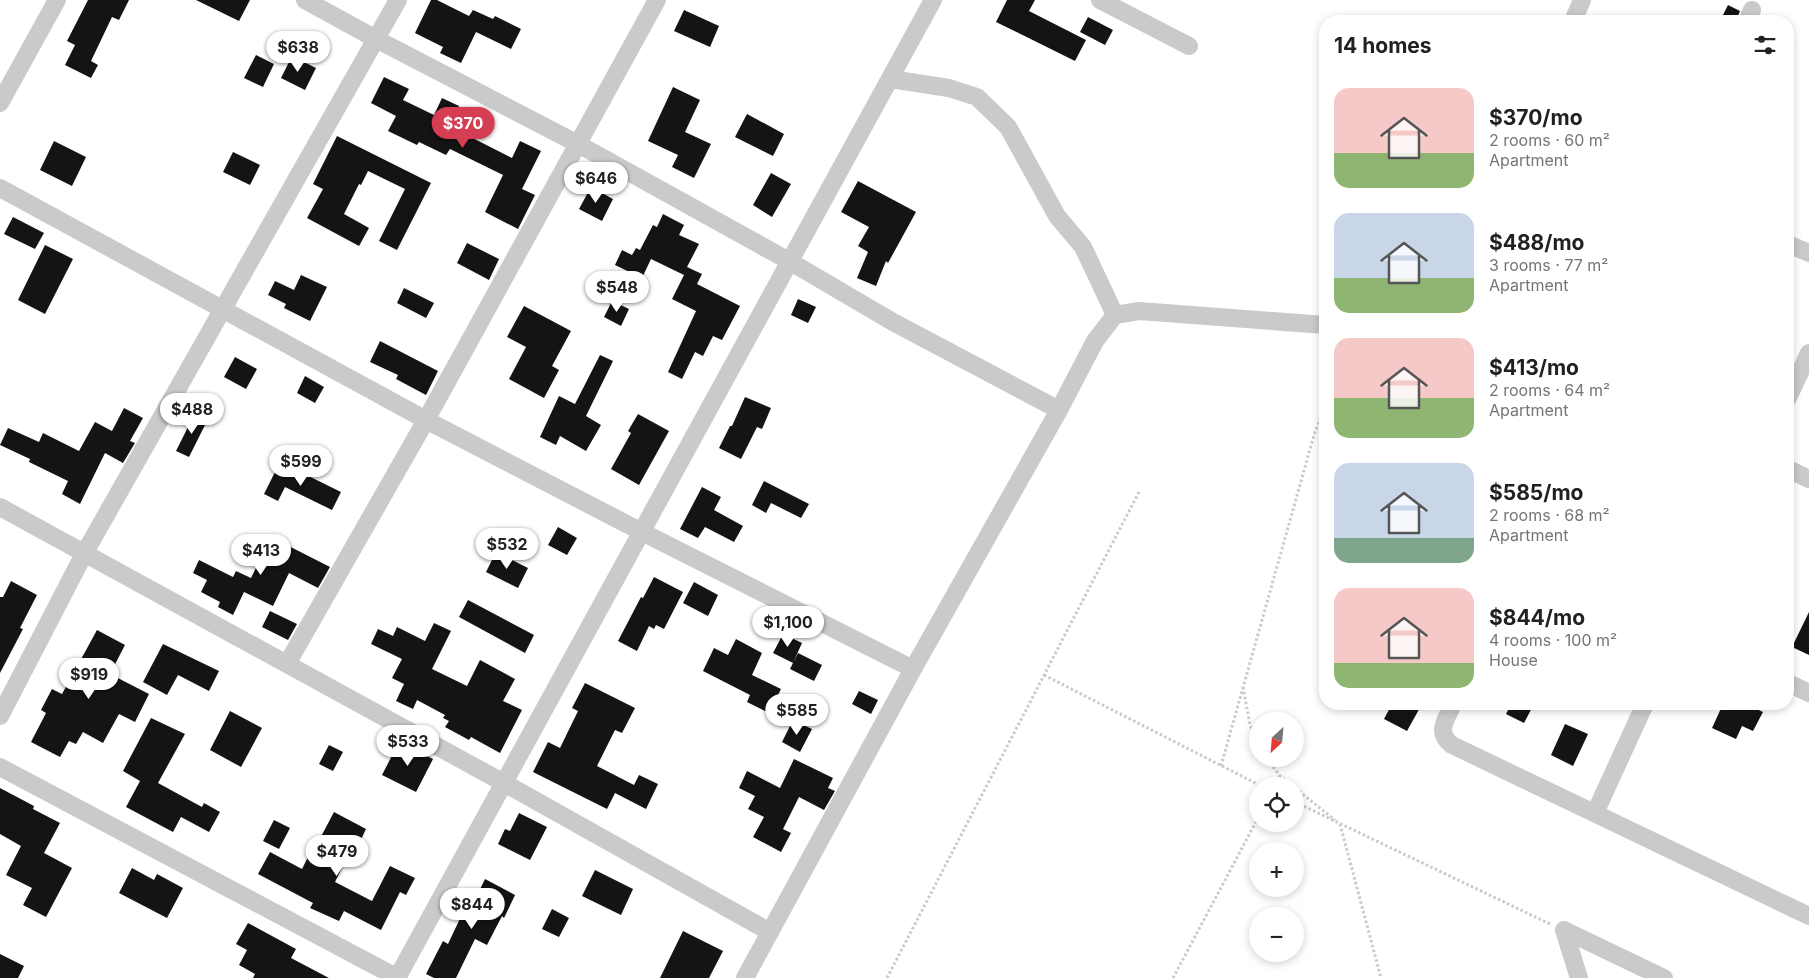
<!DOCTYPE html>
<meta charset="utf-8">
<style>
body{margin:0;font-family:Inter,sans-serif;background:#f2f2f2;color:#202124;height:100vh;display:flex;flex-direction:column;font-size:19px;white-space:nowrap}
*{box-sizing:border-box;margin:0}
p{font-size:16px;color:#757577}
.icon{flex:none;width:28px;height:28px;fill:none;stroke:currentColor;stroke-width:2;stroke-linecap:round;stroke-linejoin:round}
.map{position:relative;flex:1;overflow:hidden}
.sheet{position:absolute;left:1319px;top:15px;width:475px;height:695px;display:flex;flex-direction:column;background:#fff;border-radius:20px;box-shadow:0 2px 8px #0003}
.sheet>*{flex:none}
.needle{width:32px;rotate:206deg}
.buttons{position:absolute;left:1249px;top:712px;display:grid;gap:10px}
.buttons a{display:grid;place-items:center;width:55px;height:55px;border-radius:50%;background:#fff;box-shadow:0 2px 8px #0003;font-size:25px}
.price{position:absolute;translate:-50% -42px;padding:0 11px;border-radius:18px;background:#fff;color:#222;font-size:16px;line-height:32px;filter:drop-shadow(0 1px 2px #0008)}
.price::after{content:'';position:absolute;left:50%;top:30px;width:15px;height:11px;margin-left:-8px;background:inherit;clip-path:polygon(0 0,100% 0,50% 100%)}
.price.selected{background:#d53d52;color:#fff}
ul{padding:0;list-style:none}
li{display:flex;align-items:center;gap:15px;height:125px;padding:0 15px}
li span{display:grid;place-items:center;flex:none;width:140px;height:100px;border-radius:15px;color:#555}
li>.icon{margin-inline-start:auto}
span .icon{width:60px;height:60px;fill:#fffc;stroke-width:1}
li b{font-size:21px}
h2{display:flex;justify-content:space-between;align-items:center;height:60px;padding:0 15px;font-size:21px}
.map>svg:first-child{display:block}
.building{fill:#141414}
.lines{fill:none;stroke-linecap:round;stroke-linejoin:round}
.path{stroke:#cacaca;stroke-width:3;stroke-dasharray:2.5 2.5;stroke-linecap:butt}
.minor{stroke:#cacaca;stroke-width:18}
</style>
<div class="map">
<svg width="1809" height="978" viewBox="0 0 1809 978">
<rect width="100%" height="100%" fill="#fff"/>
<!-- building -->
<path class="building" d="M 88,0 L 129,0 L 119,20 L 112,17 L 91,61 L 98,65 L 91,78 L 65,65 L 75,45 L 67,41 Z
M 196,0 L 250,0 L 239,21 Z
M 431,0 L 437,0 L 469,16 L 473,10 L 493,19 L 495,16 L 521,29 L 511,49 L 476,32 L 461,63 L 440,53 L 443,47 L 415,33 Z
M 1007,0 L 1035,0 L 1029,11 L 1086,40 L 1075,61 L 996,22 Z
M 1728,5 L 1740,11 L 1736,21 L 1720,21 Z
M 684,10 L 719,26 L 710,47 L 674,31 Z
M 1088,17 L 1113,30 L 1105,45 L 1080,32 Z
M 256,55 L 274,64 L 263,87 L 244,78 Z
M 292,56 L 316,68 L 305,90 L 281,78 Z
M 384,77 L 409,89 L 403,100 L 434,115 L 442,98 L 459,106 L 449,126 L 512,158 L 520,141 L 541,151 L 522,189 L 535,195 L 518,229 L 485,212 L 503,175 L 450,149 L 446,155 L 419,142 L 417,145 L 388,131 L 396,116 L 371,103 Z
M 673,87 L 700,100 L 685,132 L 711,144 L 694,178 L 672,167 L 678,155 L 648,141 Z
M 747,114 L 784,134 L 773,156 L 735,137 Z
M 337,136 L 431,183 L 397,250 L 379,241 L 405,189 L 368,171 L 361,185 L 359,184 L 344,214 L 369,228 L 359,246 L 307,218 L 323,189 L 313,184 Z
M 54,141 L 86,157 L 72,186 L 40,170 Z
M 233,152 L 260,165 L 250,185 L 223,172 Z
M 771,173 L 791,184 L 772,217 L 753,205 Z
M 858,181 L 916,212 L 888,263 L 886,261 L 876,286 L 857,278 L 868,252 L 858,246 L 869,227 L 841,212 Z
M 591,187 L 613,199 L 602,221 L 579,209 Z
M 663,214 L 684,225 L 679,235 L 699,244 L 687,267 L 702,274 L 697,284 L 740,306 L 722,340 L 713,336 L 703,356 L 695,352 L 682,379 L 668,372 L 696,311 L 672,299 L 684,275 L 651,259 L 642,278 L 615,265 L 622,250 L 632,255 L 636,248 L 640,250 L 653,225 L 657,227 Z
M 13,217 L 44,233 L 35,249 L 4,234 Z
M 467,243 L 499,259 L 489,280 L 457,263 Z
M 45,245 L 73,259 L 45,314 L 18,300 Z
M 301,275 L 327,287 L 310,321 L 284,308 L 286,304 L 268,295 L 275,281 L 294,290 Z
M 404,288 L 434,303 L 426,318 L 397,303 Z
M 798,299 L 816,307 L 808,323 L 791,315 Z
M 612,301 L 629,309 L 621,326 L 604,317 Z
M 524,306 L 571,331 L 552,366 L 559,370 L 544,398 L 509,379 L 526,347 L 507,337 Z
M 380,341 L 438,371 L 426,395 L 396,379 L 398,375 L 370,362 Z
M 600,355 L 613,361 L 586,416 L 601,425 L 586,451 L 560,436 L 556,445 L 540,437 L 559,396 L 575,404 Z
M 235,357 L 257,369 L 246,389 L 224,377 Z
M 305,376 L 324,387 L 315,403 L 297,393 Z
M 745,397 L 771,408 L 762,429 L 757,427 L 741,459 L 719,448 L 730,426 L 732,426 Z
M 124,408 L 143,418 L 130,441 L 135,443 L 123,463 L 105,453 L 80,504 L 62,494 L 68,481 L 29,462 L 30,459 L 0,445 L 8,428 L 39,442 L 43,433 L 79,451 L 95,422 L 112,431 Z
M 195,413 L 208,419 L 189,457 L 176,451 Z
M 638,414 L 669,431 L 639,485 L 611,469 L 631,433 L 628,431 Z
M 280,462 L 341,492 L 332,510 L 285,487 L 278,501 L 264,494 Z
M 764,481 L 809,504 L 801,518 L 771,503 L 766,513 L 752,505 Z
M 702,487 L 721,497 L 714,510 L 743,526 L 734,542 L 705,527 L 698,538 L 680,529 Z
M 558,527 L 577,538 L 567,555 L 548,545 Z
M 271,537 L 330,567 L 318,588 L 289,573 L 273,606 L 244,592 L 233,615 L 218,607 L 220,602 L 201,592 L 207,580 L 193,573 L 199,560 L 233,577 L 236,571 L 251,578 Z
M 496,552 L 528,568 L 518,588 L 486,572 Z
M 654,577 L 683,592 L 664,629 L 656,625 L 654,629 L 649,626 L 637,651 L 618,641 L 641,597 L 643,598 Z
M 11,581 L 37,595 L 20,628 L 23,629 L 0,673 L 0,597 L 3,597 Z
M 694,582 L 718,595 L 708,616 L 683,603 Z
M 468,600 L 534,635 L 525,653 L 459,617 Z
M 270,611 L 297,624 L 288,640 L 262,627 Z
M 1809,612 L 1809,655 L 1792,647 Z
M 434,623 L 451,631 L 432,669 L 467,686 L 480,660 L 515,679 L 503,701 L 522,710 L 500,753 L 471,737 L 469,740 L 445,727 L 449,721 L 443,718 L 445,715 L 417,700 L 413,709 L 396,701 L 404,684 L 392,678 L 402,659 L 371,644 L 378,629 L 393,636 L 397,627 L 425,641 Z
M 97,630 L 125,645 L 110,674 L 149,694 L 135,722 L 119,714 L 103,743 L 83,732 L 76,744 L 69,741 L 60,757 L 31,742 L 46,713 L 41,710 L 52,689 L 62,694 Z
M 783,634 L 802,643 L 793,663 L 773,653 Z
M 736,639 L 762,653 L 752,675 L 781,689 L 769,713 L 747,702 L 750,695 L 703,671 L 714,648 L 728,655 Z
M 163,644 L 219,671 L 209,691 L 178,675 L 167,695 L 143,682 Z
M 798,653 L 822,665 L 814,681 L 790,669 Z
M 585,683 L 635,708 L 622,733 L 615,730 L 597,766 L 634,785 L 639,775 L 658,784 L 646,809 L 615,793 L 607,809 L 533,772 L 548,742 L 560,748 L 578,711 L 572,708 Z
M 859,691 L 878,700 L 871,714 L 852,704 Z
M 1392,704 L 1422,704 L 1407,731 L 1384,719 Z
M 1511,704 L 1534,704 L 1524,723 L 1506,714 Z
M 1723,704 L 1746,704 L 1763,712 L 1753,731 L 1742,726 L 1736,739 L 1712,728 Z
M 230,711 L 262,728 L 241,767 L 210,750 Z
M 151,718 L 185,734 L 158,783 L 202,807 L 204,803 L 220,812 L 209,832 L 181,817 L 173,832 L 126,807 L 140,781 L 123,771 Z
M 793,720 L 812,729 L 800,752 L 782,742 Z
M 1565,724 L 1588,734 L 1573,766 L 1551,755 Z
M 399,742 L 433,759 L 416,792 L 382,775 Z
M 329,745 L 343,752 L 333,771 L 319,764 Z
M 794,759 L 833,778 L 828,788 L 835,791 L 824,810 L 799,797 L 783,829 L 791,833 L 781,852 L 753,837 L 764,817 L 748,809 L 755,796 L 739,788 L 747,771 L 780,788 Z
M 0,788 L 34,806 L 33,809 L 60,823 L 44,853 L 72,868 L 46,917 L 23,905 L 32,888 L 6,875 L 21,846 L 0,834 Z
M 334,812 L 366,829 L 357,848 L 353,846 L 335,882 L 372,901 L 390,866 L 415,878 L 406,895 L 400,892 L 381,930 L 344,911 L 339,921 L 310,908 L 313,903 L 258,874 L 270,852 L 302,869 L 313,847 L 315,848 Z
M 519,813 L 547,827 L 530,860 L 498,844 L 505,829 L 510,831 Z
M 274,820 L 290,828 L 279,849 L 263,841 Z
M 132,868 L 154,880 L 157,874 L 183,888 L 167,918 L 119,893 Z
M 595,870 L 633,889 L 621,915 L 582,896 Z
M 485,879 L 515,895 L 504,918 L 502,916 L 487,945 L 475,939 L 456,978 L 434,978 L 426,974 L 443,941 L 448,944 L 464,910 L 469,912 Z
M 552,909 L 569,918 L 559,937 L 542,929 Z
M 248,923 L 296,949 L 291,958 L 329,978 L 253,978 L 255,974 L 239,965 L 247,950 L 236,944 Z
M 683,931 L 723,951 L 709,978 L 660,978 Z
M 0,954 L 24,966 L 18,978 L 0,978 Z"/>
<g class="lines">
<!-- path -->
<path class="path" d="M 1044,675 L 1261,786
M 1243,687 L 1250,725 L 1258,744
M 1267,759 L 1280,776 L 1293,786
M 1221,766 L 1314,435 L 1325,406
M 1274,786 L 1280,776
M 1295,788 L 1335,820
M 1295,802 L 1550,924
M 1340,824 L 1381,978
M 887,978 L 1140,490
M 1173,978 L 1258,818"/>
<!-- minor -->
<path class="minor" d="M 305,0 L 376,39 L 578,144 L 789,261 L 893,322 L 1059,410
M 1100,0 L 1189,46
M 1573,21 L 1582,0
M 1747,21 L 1752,10
M 890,79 L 949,88 L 977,97 L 1008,127 L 1057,216 L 1083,247 L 1115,315 L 1139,311 L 1325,325
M 0,103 L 57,0
M 0,188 L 426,420 L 642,532 L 913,669
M 1788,244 L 1809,253
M 1788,398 L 1809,353
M 1788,469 L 1809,479
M 0,507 L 504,783 L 770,932
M 287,664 L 426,420 L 657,0
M 1788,683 L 1809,693
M 1453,704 C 1446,720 1435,732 1452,745 L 1809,916
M 0,716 L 84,554 L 398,0
M 0,767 L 398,978
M 1595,813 L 1645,704
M 1564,930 L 1664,978
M 1564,930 L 1579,978
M 397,978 L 933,0
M 745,978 L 913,669 L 1059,410 L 1095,341 L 1115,315"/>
</g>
</svg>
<div class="buttons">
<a><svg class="needle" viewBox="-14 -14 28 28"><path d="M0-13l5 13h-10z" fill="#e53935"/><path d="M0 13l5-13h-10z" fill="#757577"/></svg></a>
<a><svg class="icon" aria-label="locate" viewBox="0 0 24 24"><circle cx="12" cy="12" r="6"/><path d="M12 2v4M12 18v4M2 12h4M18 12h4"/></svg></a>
<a>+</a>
<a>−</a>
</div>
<b class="price" style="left:298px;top:73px">$638</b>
<b class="price selected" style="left:463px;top:149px">$370</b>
<b class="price" style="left:596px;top:204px">$646</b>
<b class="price" style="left:617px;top:313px">$548</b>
<b class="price" style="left:192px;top:435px">$488</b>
<b class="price" style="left:301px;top:487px">$599</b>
<b class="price" style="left:507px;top:570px">$532</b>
<b class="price" style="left:261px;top:576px">$413</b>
<b class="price" style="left:788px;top:648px">$1,100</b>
<b class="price" style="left:89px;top:700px">$919</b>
<b class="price" style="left:797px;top:736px">$585</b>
<b class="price" style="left:408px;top:767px">$533</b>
<b class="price" style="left:337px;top:877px">$479</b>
<b class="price" style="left:472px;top:930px">$844</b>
<section class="sheet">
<h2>14 homes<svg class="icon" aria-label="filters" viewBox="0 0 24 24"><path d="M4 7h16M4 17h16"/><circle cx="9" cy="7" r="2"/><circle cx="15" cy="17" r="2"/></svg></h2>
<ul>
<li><span style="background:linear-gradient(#f6c9c9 65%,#8fb573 0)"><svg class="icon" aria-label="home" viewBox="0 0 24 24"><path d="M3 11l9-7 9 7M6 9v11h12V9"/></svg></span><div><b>$370/mo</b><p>2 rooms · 60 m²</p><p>Apartment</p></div></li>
<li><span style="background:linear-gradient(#c9d6e8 65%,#8fb573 0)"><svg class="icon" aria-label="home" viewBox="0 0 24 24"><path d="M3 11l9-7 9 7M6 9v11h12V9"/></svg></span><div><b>$488/mo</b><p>3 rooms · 77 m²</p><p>Apartment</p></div></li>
<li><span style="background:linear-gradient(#f6c9c9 60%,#8fb573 0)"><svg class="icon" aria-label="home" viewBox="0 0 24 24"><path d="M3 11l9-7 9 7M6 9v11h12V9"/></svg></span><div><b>$413/mo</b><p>2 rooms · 64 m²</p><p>Apartment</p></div></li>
<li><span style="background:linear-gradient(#c9d6e8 75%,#7fa58c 0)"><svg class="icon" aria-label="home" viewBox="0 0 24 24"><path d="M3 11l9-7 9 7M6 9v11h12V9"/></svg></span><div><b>$585/mo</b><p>2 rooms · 68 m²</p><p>Apartment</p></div></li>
<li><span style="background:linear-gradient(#f6c9c9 75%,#8fb573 0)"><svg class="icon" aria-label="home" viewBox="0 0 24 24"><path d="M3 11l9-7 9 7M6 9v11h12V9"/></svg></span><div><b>$844/mo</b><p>4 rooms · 100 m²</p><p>House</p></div></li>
</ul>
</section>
</div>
